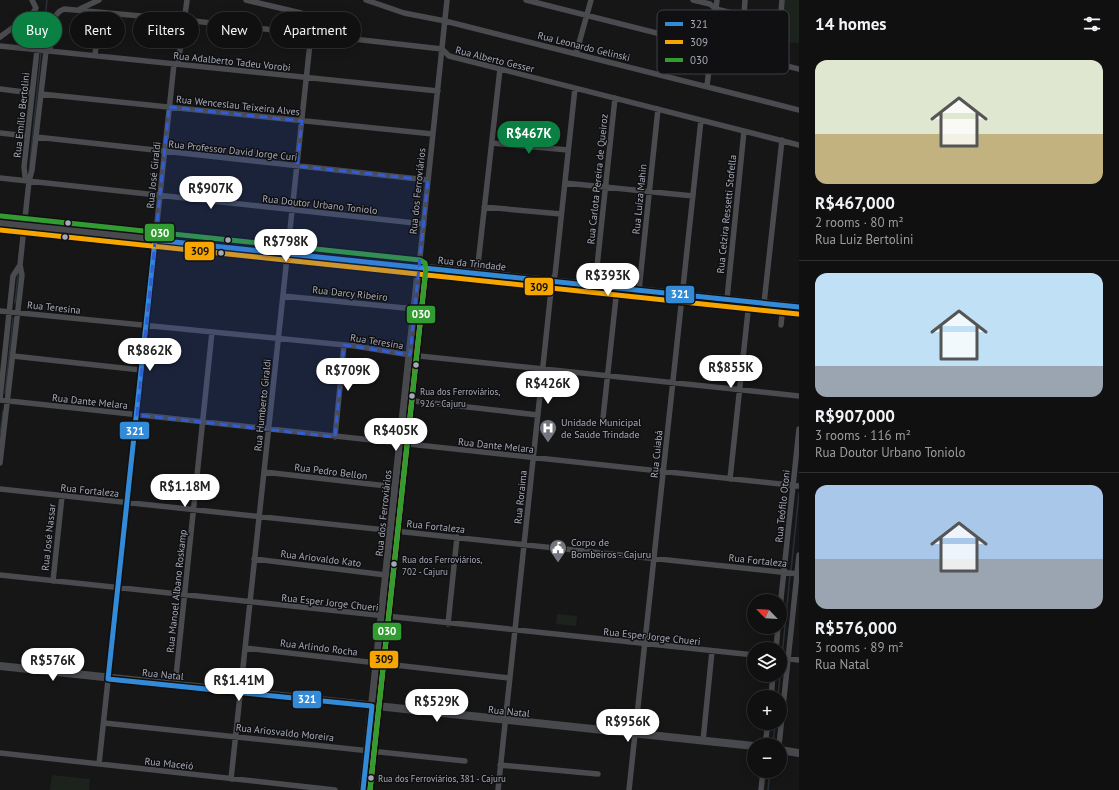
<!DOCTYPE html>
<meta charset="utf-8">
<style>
body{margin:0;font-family:"PT Sans",sans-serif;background:#191919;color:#f1f3f6;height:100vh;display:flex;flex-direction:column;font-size:15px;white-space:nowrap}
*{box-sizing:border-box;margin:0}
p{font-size:13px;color:#9c9d9f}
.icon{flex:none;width:22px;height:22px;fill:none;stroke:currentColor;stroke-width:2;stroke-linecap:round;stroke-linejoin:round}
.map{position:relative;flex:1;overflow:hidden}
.drawer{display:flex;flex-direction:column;background:#101010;width:320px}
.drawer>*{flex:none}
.banner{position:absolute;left:12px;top:12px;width:380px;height:36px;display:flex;gap:8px}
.needle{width:26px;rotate:295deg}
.buttons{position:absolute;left:747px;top:594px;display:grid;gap:8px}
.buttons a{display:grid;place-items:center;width:40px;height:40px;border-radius:50%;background:#101010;box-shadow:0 2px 10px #0003,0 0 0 1px #303030;font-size:20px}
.price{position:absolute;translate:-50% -34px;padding:0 9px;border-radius:14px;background:#fff;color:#222;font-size:13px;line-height:26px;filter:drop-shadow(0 1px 2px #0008)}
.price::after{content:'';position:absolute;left:50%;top:24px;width:12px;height:9px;margin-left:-6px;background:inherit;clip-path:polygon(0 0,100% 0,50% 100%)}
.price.selected{background:#0b8043;color:#fff}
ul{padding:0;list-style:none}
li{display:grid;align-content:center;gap:8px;height:212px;padding:0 16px}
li+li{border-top:1px solid #303030}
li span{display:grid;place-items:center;height:124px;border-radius:12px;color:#555}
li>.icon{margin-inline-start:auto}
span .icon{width:72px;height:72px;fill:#fffc;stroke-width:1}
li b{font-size:17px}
h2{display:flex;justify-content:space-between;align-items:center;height:48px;padding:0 16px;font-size:17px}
.tag{padding:0 14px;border-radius:18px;background:#101010;box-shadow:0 2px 10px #0003,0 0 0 1px #303030;font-size:14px;line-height:36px}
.tag.selected{background:#0b8043;color:#fff}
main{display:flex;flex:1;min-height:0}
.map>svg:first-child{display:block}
.pitch{fill:#1c231d}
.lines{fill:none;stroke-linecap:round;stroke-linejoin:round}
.stream{stroke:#283039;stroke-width:1.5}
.street{stroke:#4a4b4f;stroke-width:5.5}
.secondary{stroke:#48494d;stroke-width:8}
.bus-1-casing{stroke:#101012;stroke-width:8}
.bus-2-casing{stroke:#101012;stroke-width:8}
.bus-3-casing{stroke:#101012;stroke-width:8}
.bus-1{stroke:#338bd7;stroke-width:5}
.bus-2{stroke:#f7a600;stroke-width:5}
.bus-3{stroke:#329c32;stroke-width:5}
.marked{fill:#325cd3;fill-opacity:0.2;stroke:#325cd3;stroke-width:3;stroke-dasharray:8 5;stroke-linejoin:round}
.bus-dot{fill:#a6aab8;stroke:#101012;stroke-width:1.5}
.labels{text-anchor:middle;stroke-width:3;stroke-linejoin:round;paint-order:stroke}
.bus-label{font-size:9px;fill:#a6aab8;stroke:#101012;text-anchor:start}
.street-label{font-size:10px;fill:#a6aab8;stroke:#101012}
.poi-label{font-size:10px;fill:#a6aab8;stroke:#101012;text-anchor:start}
.key{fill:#101012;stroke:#3d3e44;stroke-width:1}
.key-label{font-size:11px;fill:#a6aab8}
.line-badge{stroke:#101012;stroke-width:1.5}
.badge-label{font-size:11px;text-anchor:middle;font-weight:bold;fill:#fff}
.pale-badge-label{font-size:11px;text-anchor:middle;font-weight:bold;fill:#111}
</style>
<main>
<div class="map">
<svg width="799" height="790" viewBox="0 0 799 790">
<rect width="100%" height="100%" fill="#161616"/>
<!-- pitch -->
<path class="pitch" d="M 784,0 L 799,0 L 799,43 L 781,42 Z
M 557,614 L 577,616 L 576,626 L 556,624 Z
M 52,775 L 90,779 L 89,790 L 50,790 Z"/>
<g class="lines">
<!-- stream -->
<path class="stream" d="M 42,48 L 47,0
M 29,172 L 41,52
M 15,303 L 18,274
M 5,393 L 13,318
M 0,435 L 3,411
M 791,571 L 799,493
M 782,656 L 790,575
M 780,674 L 781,660
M 778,697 L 780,675
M 773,745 L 775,723
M 768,790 L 770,771"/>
<!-- street -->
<path class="street" d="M 366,0 L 404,13 L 445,21 L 799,110
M 526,0 L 799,69
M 693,0 L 710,4 L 716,9 L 780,25
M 80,9 L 99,0
M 744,16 L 745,0
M 0,37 L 33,13 L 36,8 L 32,0
M 0,46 L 438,91
M 778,46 L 782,0
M 50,51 C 51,38 49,14 64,9 L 185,20 L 442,49 L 449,56 L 799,145
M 576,54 L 591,0
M 95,56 L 99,12
M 178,64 L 187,0
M 707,86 L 717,0
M 0,89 L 32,93
M 41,94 L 433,134
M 0,133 L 27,136
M 36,137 L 428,180
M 492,143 L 568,150
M 0,178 L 424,224
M 29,181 L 25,176 L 24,167 L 37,50
M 565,183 L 693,196
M 484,207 L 561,214
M 419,267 L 447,0
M 477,273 L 500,69
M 595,285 L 615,98
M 639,290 L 658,109
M 283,296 L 415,309
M 727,299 L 744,131
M 764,303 L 782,140
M 0,311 L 355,346 L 410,355 L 799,396
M 781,325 L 783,305
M 13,356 L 141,370
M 0,399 L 13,276 L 20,265
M 0,400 L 799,486
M 405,400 L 538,415
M 603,418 L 617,288
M 335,437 L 344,345
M 0,463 L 22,275 L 20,265 L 29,181 L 32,170 L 46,51
M 264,472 L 396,487
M 730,479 L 749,302
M 0,489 L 799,574
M 254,559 L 386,575
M 0,575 L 754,655
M 53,581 L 62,496
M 780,608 L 799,429
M 448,624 L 457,537
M 245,648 L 509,678
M 776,649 L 778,627
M 780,658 L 799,660
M 175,686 L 212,332
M 771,697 L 773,675
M 104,723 L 465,761
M 703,741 L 712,651
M 765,745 L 768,723
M 779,745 L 799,555
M 0,753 L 335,790
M 99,764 L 174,64
M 500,765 L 598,774
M 231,779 L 311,34 L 308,29 L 308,19 L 301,13 L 246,0
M 498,790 L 552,281 L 555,275 L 575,88
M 629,790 L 701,120
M 761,790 L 763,771"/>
<!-- secondary -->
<path class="secondary" d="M 0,223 L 799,307
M 0,666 L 754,746
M 780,750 L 799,753
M 363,790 L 419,267"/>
<defs>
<path id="bus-1" d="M 363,790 L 372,706 L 108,679 L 155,240 L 799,307"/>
<path id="bus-2" d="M 0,230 L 798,314
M 370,790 L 426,268"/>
<path id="bus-3" d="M 1,216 L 420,260 L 425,263 L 426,268 L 370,790"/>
</defs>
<!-- bus-1 casing -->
<use href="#bus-1" class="bus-1-casing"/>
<!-- bus-2 casing -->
<use href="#bus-2" class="bus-2-casing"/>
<!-- bus-3 casing -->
<use href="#bus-3" class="bus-3-casing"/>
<!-- bus-1 -->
<use href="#bus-1" class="bus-1"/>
<!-- bus-2 -->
<use href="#bus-2" class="bus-2"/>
<!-- bus-3 -->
<use href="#bus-3" class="bus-3"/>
</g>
<!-- marked area -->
<path class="marked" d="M 169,107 L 302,121 L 297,166 L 428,180 L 410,355 L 344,345 L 335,437 L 137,415 Z"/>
<!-- icons -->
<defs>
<symbol id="hospital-pin" viewBox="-11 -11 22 30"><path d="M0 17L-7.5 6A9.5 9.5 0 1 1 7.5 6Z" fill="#74767f" stroke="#101012"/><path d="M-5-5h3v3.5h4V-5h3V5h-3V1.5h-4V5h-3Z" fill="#fff"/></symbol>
<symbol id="civic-pin" viewBox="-11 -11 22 30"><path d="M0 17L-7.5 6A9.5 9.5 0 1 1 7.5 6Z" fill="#74767f" stroke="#101012"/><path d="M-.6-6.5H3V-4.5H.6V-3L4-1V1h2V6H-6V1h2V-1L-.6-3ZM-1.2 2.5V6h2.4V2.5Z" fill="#fff"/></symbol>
</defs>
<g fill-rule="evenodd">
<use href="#hospital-pin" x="538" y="418" width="20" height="27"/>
<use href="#civic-pin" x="548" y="538" width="20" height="27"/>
</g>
<!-- markers -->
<g class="bus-dot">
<circle cx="68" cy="223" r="3.5"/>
<circle cx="65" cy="237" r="3.5"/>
<circle cx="228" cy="240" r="3.5"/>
<circle cx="221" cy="253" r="3.5"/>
<circle cx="416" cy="365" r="3.5"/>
<circle cx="412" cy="396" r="3.5"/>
<circle cx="394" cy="564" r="3.5"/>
<circle cx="371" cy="778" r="3.5"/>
</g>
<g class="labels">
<!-- bus labels -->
<g class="bus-label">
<text x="420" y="395">Rua dos Ferroviários,<tspan x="420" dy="12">926 - Cajuru</tspan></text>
<text x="402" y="563">Rua dos Ferroviários,<tspan x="402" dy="12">702 - Cajuru</tspan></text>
<text x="378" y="782">Rua dos Ferroviários, 381 - Cajuru</text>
</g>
<!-- street labels -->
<g class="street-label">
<text transform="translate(584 46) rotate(14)" y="4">Rua Leonardo Gelinski</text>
<text transform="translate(495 59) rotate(14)" y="4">Rua Alberto Gesser</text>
<text transform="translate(232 61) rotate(6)" y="4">Rua Adalberto Tadeu Vorobi</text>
<text transform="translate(238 105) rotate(6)" y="4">Rua Wenceslau Teixeira Alves</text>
<text transform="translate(21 115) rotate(-84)" y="4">Rua Emílio Bertolini</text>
<text transform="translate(233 150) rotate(6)" y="4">Rua Professor David Jorge Curi</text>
<text transform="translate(153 175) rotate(-84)" y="4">Rua José Giraldi</text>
<text transform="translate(597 179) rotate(-84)" y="4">Rua Carlota Pereira de Queiroz</text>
<text transform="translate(417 191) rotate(-84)" y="4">Rua dos Ferroviários</text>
<text transform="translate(639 199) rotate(-84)" y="4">Rua Luíza Mahin</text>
<text transform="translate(320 204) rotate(6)" y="4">Rua Doutor Urbano Toniolo</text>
<text transform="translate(726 214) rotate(-84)" y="4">Rua Celzira Ressetti Stofella</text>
<text transform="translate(472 263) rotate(6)" y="4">Rua da Trindade</text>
<text transform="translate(350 293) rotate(6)" y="4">Rua Darcy Ribeiro</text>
<text transform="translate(54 307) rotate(6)" y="4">Rua Teresina</text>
<text transform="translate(377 341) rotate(9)" y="4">Rua Teresina</text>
<text transform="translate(90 401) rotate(6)" y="4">Rua Dante Melara</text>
<text transform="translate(262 405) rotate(-84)" y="4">Rua Humberto Giraldi</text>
<text transform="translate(496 445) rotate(6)" y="4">Rua Dante Melara</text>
<text transform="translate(656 454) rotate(-84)" y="4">Rua Cuiabá</text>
<text transform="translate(331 471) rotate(7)" y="4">Rua Pedro Bellon</text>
<text transform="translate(90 490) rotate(6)" y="4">Rua Fortaleza</text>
<text transform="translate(520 497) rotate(-84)" y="4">Rua Roraima</text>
<text transform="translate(782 506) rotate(-84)" y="4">Rua Teófilo Otoni</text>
<text transform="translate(383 513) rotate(-84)" y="4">Rua dos Ferroviários</text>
<text transform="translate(436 526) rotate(6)" y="4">Rua Fortaleza</text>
<text transform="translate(48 537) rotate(-84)" y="4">Rua José Nassar</text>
<text transform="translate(321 558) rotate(7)" y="4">Rua Ariovaldo Kato</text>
<text transform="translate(758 560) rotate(6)" y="4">Rua Fortaleza</text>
<text transform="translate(176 591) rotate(-84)" y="4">Rua Manoel Albano Roskamp</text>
<text transform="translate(330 602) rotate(6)" y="4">Rua Esper Jorge Chueri</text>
<text transform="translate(652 636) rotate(6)" y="4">Rua Esper Jorge Chueri</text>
<text transform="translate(319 647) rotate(7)" y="4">Rua Arlindo Rocha</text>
<text transform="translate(163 674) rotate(6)" y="4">Rua Natal</text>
<text transform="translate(509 711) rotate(6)" y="4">Rua Natal</text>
<text transform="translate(285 732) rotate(6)" y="4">Rua Ariosvaldo Moreira</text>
<text transform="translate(169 763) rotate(6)" y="4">Rua Maceió</text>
</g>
<!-- poi labels -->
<g class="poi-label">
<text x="561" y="426">Unidade Municipal<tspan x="561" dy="12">de Saúde Trindade</tspan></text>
<text x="571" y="546">Corpo de<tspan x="571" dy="12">Bombeiros - Cajuru</tspan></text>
</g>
</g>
<!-- legend -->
<rect x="657" y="10" width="132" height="64" rx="6" class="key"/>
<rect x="665" y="22" width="18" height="4" fill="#338bd7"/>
<rect x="665" y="40" width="18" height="4" fill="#f7a600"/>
<rect x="665" y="58" width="18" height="4" fill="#329c32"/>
<g class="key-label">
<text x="690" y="28">321</text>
<text x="690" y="46">309</text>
<text x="690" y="64">030</text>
</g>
<g class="line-badge">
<rect x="144" y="223" width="31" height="19" rx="4" fill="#329c32"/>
<rect x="184" y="241" width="31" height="20" rx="4" fill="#f7a600"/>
<rect x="524" y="277" width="30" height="19" rx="4" fill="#f7a600"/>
<rect x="665" y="285" width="30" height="19" rx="4" fill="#338bd7"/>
<rect x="406" y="305" width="30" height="19" rx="4" fill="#329c32"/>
<rect x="119" y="421" width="31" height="19" rx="4" fill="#338bd7"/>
<rect x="372" y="622" width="30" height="19" rx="4" fill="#329c32"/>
<rect x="369" y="650" width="30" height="19" rx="4" fill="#f7a600"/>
<rect x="292" y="690" width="30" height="19" rx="4" fill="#338bd7"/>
</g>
<g class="badge-label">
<text x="160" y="237">030</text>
<text x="680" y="298">321</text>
<text x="421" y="318">030</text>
<text x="135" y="435">321</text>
<text x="387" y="635">030</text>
<text x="307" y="703">321</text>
</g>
<g class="pale-badge-label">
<text x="200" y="255">309</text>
<text x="539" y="291">309</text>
<text x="384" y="663">309</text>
</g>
</svg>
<div class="buttons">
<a><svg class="needle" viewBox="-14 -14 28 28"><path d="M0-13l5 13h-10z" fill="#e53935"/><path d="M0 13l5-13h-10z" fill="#9c9d9f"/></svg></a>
<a><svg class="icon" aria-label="layers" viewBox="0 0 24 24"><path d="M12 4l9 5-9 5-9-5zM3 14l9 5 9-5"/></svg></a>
<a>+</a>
<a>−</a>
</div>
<b class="price selected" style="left:529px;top:155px">R$467K</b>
<b class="price" style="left:211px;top:210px">R$907K</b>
<b class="price" style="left:286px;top:263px">R$798K</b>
<b class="price" style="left:608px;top:297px">R$393K</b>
<b class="price" style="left:150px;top:372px">R$862K</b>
<b class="price" style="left:731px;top:389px">R$855K</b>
<b class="price" style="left:348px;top:392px">R$709K</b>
<b class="price" style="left:548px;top:405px">R$426K</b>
<b class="price" style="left:396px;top:452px">R$405K</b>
<b class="price" style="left:185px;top:508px">R$1.18M</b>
<b class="price" style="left:53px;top:682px">R$576K</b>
<b class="price" style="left:239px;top:702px">R$1.41M</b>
<b class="price" style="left:437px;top:723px">R$529K</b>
<b class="price" style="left:628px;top:743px">R$956K</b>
<div class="banner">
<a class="tag selected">Buy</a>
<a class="tag">Rent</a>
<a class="tag">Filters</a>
<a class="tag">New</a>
<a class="tag">Apartment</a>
</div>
</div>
<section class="drawer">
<h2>14 homes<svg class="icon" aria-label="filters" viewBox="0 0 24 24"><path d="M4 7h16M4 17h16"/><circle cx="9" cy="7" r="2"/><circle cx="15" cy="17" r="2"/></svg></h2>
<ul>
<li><span style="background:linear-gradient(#dfe7d0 60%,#c2b280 0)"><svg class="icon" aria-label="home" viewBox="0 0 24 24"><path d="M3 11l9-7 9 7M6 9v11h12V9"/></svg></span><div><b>R$467,000</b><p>2 rooms · 80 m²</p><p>Rua Luiz Bertolini</p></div></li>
<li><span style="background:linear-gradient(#bfe0f5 75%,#9aa5b1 0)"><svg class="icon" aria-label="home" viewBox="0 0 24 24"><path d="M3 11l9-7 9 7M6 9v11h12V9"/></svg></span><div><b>R$907,000</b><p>3 rooms · 116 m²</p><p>Rua Doutor Urbano Toniolo</p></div></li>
<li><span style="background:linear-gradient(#a9c7e8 60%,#9aa5b1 0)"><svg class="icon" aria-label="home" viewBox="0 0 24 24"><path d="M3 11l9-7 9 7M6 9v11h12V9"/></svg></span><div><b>R$576,000</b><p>3 rooms · 89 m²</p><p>Rua Natal</p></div></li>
</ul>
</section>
</main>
